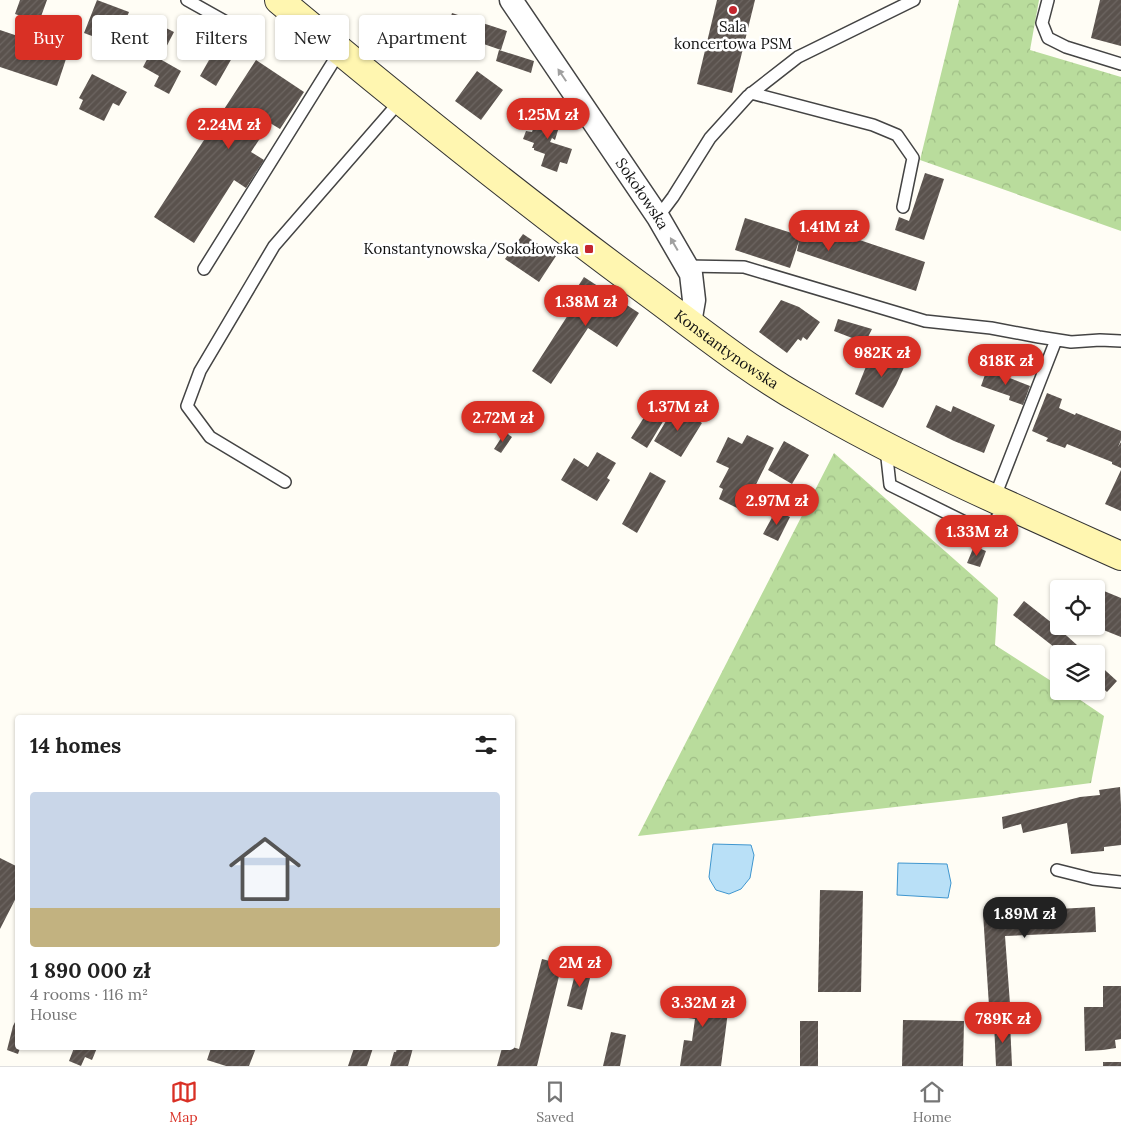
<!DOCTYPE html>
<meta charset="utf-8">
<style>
body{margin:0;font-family:Lora,serif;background:#f2f2f2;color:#222;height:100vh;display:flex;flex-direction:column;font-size:19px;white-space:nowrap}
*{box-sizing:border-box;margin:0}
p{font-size:16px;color:#767676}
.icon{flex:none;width:28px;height:28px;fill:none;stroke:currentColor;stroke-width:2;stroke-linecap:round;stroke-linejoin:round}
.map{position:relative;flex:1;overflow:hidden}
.side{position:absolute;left:15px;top:715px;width:500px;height:335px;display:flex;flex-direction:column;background:#fff;border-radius:5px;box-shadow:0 1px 4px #0004}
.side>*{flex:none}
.banner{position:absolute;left:15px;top:15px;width:500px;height:45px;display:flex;gap:10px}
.fabs{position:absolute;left:1050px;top:580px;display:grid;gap:10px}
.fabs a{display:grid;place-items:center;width:55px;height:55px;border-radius:5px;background:#fff;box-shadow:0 1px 4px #0004;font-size:25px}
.price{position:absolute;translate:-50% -42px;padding:0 11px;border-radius:18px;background:#d93025;color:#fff;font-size:16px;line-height:32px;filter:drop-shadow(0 1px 2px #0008)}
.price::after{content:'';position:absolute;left:50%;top:30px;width:15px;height:11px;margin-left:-8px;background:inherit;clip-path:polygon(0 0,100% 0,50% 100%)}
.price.active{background:#222;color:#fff}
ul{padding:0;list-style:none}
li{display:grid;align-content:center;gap:10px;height:265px;padding:0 15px}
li+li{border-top:1px solid #e0e0e0}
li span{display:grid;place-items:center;height:155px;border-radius:5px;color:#555}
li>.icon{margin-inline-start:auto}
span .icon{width:90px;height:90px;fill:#fffc;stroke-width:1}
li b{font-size:21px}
h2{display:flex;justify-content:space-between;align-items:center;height:60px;padding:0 15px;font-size:21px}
.chip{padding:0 18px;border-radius:5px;background:#fff;box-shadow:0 1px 4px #0004;font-size:18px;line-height:45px}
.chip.active{background:#d93025;color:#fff}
.tabs{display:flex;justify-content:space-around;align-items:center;height:70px;border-top:1px solid #e0e0e0;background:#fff;font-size:14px;color:#767676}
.tabs a{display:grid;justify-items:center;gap:2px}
.tabs .active{color:#d93025}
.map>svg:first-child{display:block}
.forest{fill:url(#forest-crowns)}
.water{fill:#b9e0f7;stroke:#3f96cf}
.building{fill:url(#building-hatch)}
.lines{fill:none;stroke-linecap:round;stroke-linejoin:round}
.service-casing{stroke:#444;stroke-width:14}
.minor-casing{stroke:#444;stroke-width:25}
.secondary-casing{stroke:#333;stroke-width:30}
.service{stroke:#fff;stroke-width:11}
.minor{stroke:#fff;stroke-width:22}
.secondary{stroke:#fff6b0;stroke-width:28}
.oneway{fill:#a0a0a0}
.poi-dot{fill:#c4262e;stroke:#fff;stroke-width:2}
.labels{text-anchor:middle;stroke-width:5;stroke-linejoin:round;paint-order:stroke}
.poi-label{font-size:15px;fill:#111;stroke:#fff}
.street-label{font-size:15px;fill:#111;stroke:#fff}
</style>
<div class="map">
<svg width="1121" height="1066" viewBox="0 0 1121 1066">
<defs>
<pattern id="forest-crowns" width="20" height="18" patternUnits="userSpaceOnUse" patternTransform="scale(1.25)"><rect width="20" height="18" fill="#b9dc9c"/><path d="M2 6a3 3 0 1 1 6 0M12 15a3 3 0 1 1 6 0" fill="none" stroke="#9ebc85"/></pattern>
<pattern id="building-hatch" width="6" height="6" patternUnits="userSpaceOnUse" patternTransform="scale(1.25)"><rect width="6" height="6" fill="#5a524d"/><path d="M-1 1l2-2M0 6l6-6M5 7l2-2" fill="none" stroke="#6d6662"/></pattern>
</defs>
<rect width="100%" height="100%" fill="#fffdf5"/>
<!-- forest -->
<path class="forest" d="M 959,0 L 1039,0 L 1030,50 L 1121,77 L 1121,231 L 920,160 Z
M 834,453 L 998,598 L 995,645 L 1059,686 L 1059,691 L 1067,691 L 1104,716 L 1091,783 L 984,797 L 638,836 Z"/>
<!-- water -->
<path class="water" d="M 713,844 L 751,845 L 754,855 L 750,878 L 741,889 L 729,894 L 716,890 L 710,880 L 709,877 Z
M 898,863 L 947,864 L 951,883 L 948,898 L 897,895 Z"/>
<!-- building -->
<path class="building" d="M 20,0 L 47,0 L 39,22 L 15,14 Z
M 97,0 L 129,12 L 116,45 L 84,33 Z
M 717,0 L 755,0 L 732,93 L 697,84 Z
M 1100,0 L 1121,0 L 1121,46 L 1091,38 Z
M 452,13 L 507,31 L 501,50 L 446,31 Z
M 164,27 L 174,32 L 160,59 L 181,71 L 169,94 L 154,86 L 159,76 L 143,67 Z
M 0,30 L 68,53 L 57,86 L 0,67 Z
M 223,34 L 240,44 L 216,86 L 200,76 L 209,60 L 207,57 L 209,52 L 213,53 Z
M 499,50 L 534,61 L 531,73 L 496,61 Z
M 256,60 L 304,92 L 280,129 L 270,123 L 251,152 L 264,160 L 246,188 L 234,180 L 194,243 L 154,217 Z
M 477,71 L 503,90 L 481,120 L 455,101 Z
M 92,74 L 127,92 L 119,106 L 113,103 L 104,121 L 79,109 L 83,100 L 79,98 Z
M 540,108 L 562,117 L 555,140 L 552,138 L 550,142 L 572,149 L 567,164 L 560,162 L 557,172 L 541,166 L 545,154 L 534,150 L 534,148 L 532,148 L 534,143 L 523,139 L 526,131 L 532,132 Z
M 925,173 L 944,179 L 924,240 L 895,230 L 899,217 L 909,221 Z
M 745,218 L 801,236 L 806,222 L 925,262 L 916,291 L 797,251 L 799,241 L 790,268 L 735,250 Z
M 523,234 L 556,256 L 539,282 L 505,259 Z
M 584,277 L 639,313 L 617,347 L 588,328 L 551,384 L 532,371 L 568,315 L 570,316 L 581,299 L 573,294 Z
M 781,300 L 799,307 L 820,322 L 807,340 L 803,337 L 801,341 L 798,339 L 787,353 L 759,332 Z
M 838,319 L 872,329 L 865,343 L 834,331 Z
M 900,349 L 910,354 L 896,385 L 883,408 L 855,394 L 867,364 L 869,365 L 872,359 L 883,364 L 888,353 L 896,357 Z
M 987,369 L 1030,386 L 1023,405 L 1009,400 L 1010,396 L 981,386 Z
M 1047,393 L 1062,399 L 1059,408 L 1075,415 L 1076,413 L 1121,431 L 1121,440 L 1118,447 L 1121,442 L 1121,468 L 1112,464 L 1112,462 L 1067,444 L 1065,448 L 1046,441 L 1048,438 L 1032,431 Z
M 658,395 L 673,405 L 647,448 L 631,438 Z
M 936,405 L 951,412 L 953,406 L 995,425 L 984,453 L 954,441 L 926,427 Z
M 675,406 L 702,423 L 681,457 L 654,441 Z
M 505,432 L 512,437 L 501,453 L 494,449 Z
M 747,435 L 774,448 L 743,511 L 719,499 L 723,489 L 719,487 L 729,468 L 716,462 L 728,437 L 742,444 Z
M 784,441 L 809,455 L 792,484 L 768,470 Z
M 597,452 L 616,463 L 607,478 L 610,480 L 597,501 L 561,480 L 574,458 L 588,467 Z
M 1121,470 L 1121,511 L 1105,504 Z
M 650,472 L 666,481 L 637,533 L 622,524 Z
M 776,510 L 790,517 L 778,541 L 763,534 Z
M 974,546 L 986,551 L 980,567 L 967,563 Z
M 1104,591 L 1121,598 L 1121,637 L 1096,627 L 1096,608 Z
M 1024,601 L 1057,627 L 1087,654 L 1063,654 L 1013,615 Z
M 1096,662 L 1117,681 L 1107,692 L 1096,682 Z
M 1120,787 L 1121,806 L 1121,845 L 1104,847 L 1104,851 L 1071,854 L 1067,823 L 1023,833 L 1021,824 L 1003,829 L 1002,817 L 1080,797 L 1100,795 L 1099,790 Z
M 0,858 L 18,867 L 18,894 L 0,929 Z
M 820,890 L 863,891 L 861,992 L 818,992 Z
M 1095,907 L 1096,932 L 1005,936 L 1010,1004 L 989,1006 L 983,913 Z
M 542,959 L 562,964 L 537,1066 L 497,1066 L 502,1048 L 512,1047 L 519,1049 Z
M 577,966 L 592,970 L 582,1010 L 567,1006 Z
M 1103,986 L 1121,986 L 1121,1039 L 1115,1040 L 1116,1048 L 1103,1050 L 1085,1051 L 1084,1007 L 1103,1007 Z
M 678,987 L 696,989 L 695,999 L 704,1000 L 709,996 L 714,997 L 718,1002 L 729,1004 L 721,1066 L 680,1066 L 684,1040 L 692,1041 L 695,1019 L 674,1016 Z
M 18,1016 L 18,1048 L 20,1048 L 18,1054 L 7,1050 L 13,1026 Z
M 903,1020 L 964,1021 L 963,1066 L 902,1066 Z
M 800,1021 L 818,1021 L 818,1066 L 800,1066 Z
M 1010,1022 L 1012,1066 L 996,1066 L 994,1023 Z
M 611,1032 L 626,1035 L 620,1066 L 603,1066 Z
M 74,1048 L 97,1048 L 92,1060 L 85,1057 L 81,1066 L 69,1061 Z
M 211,1048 L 256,1048 L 249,1066 L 226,1066 L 207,1060 Z
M 354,1048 L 373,1048 L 367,1066 L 348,1066 Z
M 397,1048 L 413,1048 L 408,1066 L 390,1066 L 394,1052 L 396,1052 Z
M 1103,1062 L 1121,1062 L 1121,1066 L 1103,1066 Z"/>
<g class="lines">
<defs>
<path id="service" d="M 187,0 L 237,28
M 1048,0 L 1042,23 L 1048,38 L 1066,47 L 1121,64
M 751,93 L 873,125 L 897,135 L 913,158 L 903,207
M 658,217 L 673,197 L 710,138 L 748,96 L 798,57 L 914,0
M 686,266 L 744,267 L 925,321 L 991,328 L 1039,337 L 1071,342 L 1100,340 L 1121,341
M 204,269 L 340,51
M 886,449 L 890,485 L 985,532 L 1007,506
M 285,482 L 210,437 L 187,406 L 200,371 L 274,246 L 401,100
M 994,499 L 1056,340
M 1057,870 L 1093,879 L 1121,882"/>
<g id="minor">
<path id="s1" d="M 511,0 L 658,217 L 691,274 L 694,300 L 690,323"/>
</g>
<g id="secondary">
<path id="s2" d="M 279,0 C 396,98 515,194 638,285 C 693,325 746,369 805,402 C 906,461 1014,508 1121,556"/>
</g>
</defs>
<!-- service casing -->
<use href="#service" class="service-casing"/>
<!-- minor casing -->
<use href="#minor" class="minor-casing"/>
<!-- secondary casing -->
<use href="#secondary" class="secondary-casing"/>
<!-- service -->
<use href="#service" class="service"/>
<!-- minor -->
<use href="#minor" class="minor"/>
<!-- secondary -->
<use href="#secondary" class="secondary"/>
</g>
<!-- one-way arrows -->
<defs><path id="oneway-solid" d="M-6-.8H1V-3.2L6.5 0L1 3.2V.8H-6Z" transform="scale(1.25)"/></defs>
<g class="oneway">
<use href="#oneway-solid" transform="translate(562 75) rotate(-124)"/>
<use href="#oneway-solid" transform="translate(674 244) rotate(-120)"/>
</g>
<!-- markers -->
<g class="poi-dot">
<circle cx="733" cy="10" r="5"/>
<rect x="584" y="244" width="10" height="10" rx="2.5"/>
</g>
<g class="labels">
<!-- poi labels -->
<g class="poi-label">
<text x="733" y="32">Sala<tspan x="733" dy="17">koncertowa PSM</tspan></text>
<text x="579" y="254" text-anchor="end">Konstantynowska/Sokołowska</text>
</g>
<!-- street labels -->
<g class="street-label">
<text dy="5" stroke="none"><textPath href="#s1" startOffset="234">Sokołowska</textPath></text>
<text dy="5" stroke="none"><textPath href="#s2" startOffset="568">Konstantynowska</textPath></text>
</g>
</g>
</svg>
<div class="fabs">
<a><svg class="icon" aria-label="locate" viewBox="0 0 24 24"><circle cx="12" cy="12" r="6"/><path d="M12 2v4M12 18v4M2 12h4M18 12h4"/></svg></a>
<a><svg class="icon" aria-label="layers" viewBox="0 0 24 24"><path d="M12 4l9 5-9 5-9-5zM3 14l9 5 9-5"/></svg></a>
</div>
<b class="price" style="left:548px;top:140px">1.25M zł</b>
<b class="price" style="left:229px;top:150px">2.24M zł</b>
<b class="price" style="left:829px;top:252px">1.41M zł</b>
<b class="price" style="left:586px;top:327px">1.38M zł</b>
<b class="price" style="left:882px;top:378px">982K zł</b>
<b class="price" style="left:1006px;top:386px">818K zł</b>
<b class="price" style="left:678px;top:432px">1.37M zł</b>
<b class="price" style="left:503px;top:443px">2.72M zł</b>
<b class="price" style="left:777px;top:526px">2.97M zł</b>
<b class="price" style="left:977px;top:557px">1.33M zł</b>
<b class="price active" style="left:1025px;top:939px">1.89M zł</b>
<b class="price" style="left:580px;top:988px">2M zł</b>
<b class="price" style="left:703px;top:1028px">3.32M zł</b>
<b class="price" style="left:1003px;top:1044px">789K zł</b>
<div class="banner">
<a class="chip active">Buy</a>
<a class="chip">Rent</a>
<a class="chip">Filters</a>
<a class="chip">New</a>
<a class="chip">Apartment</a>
</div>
<section class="side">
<h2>14 homes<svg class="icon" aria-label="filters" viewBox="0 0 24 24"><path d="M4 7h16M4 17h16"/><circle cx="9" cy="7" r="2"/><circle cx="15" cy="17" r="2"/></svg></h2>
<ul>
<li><span style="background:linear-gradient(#c9d6e8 75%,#c2b280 0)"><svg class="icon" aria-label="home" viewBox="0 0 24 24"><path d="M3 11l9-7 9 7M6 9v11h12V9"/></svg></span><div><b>1 890 000 zł</b><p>4 rooms · 116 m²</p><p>House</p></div></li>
</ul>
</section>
</div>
<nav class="tabs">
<a class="active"><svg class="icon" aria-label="map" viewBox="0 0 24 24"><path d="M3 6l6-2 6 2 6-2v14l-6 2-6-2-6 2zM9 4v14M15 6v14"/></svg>Map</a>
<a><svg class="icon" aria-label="saved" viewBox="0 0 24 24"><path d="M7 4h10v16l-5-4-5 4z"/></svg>Saved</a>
<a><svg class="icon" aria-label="home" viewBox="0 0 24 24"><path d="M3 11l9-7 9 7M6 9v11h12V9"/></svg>Home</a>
</nav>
